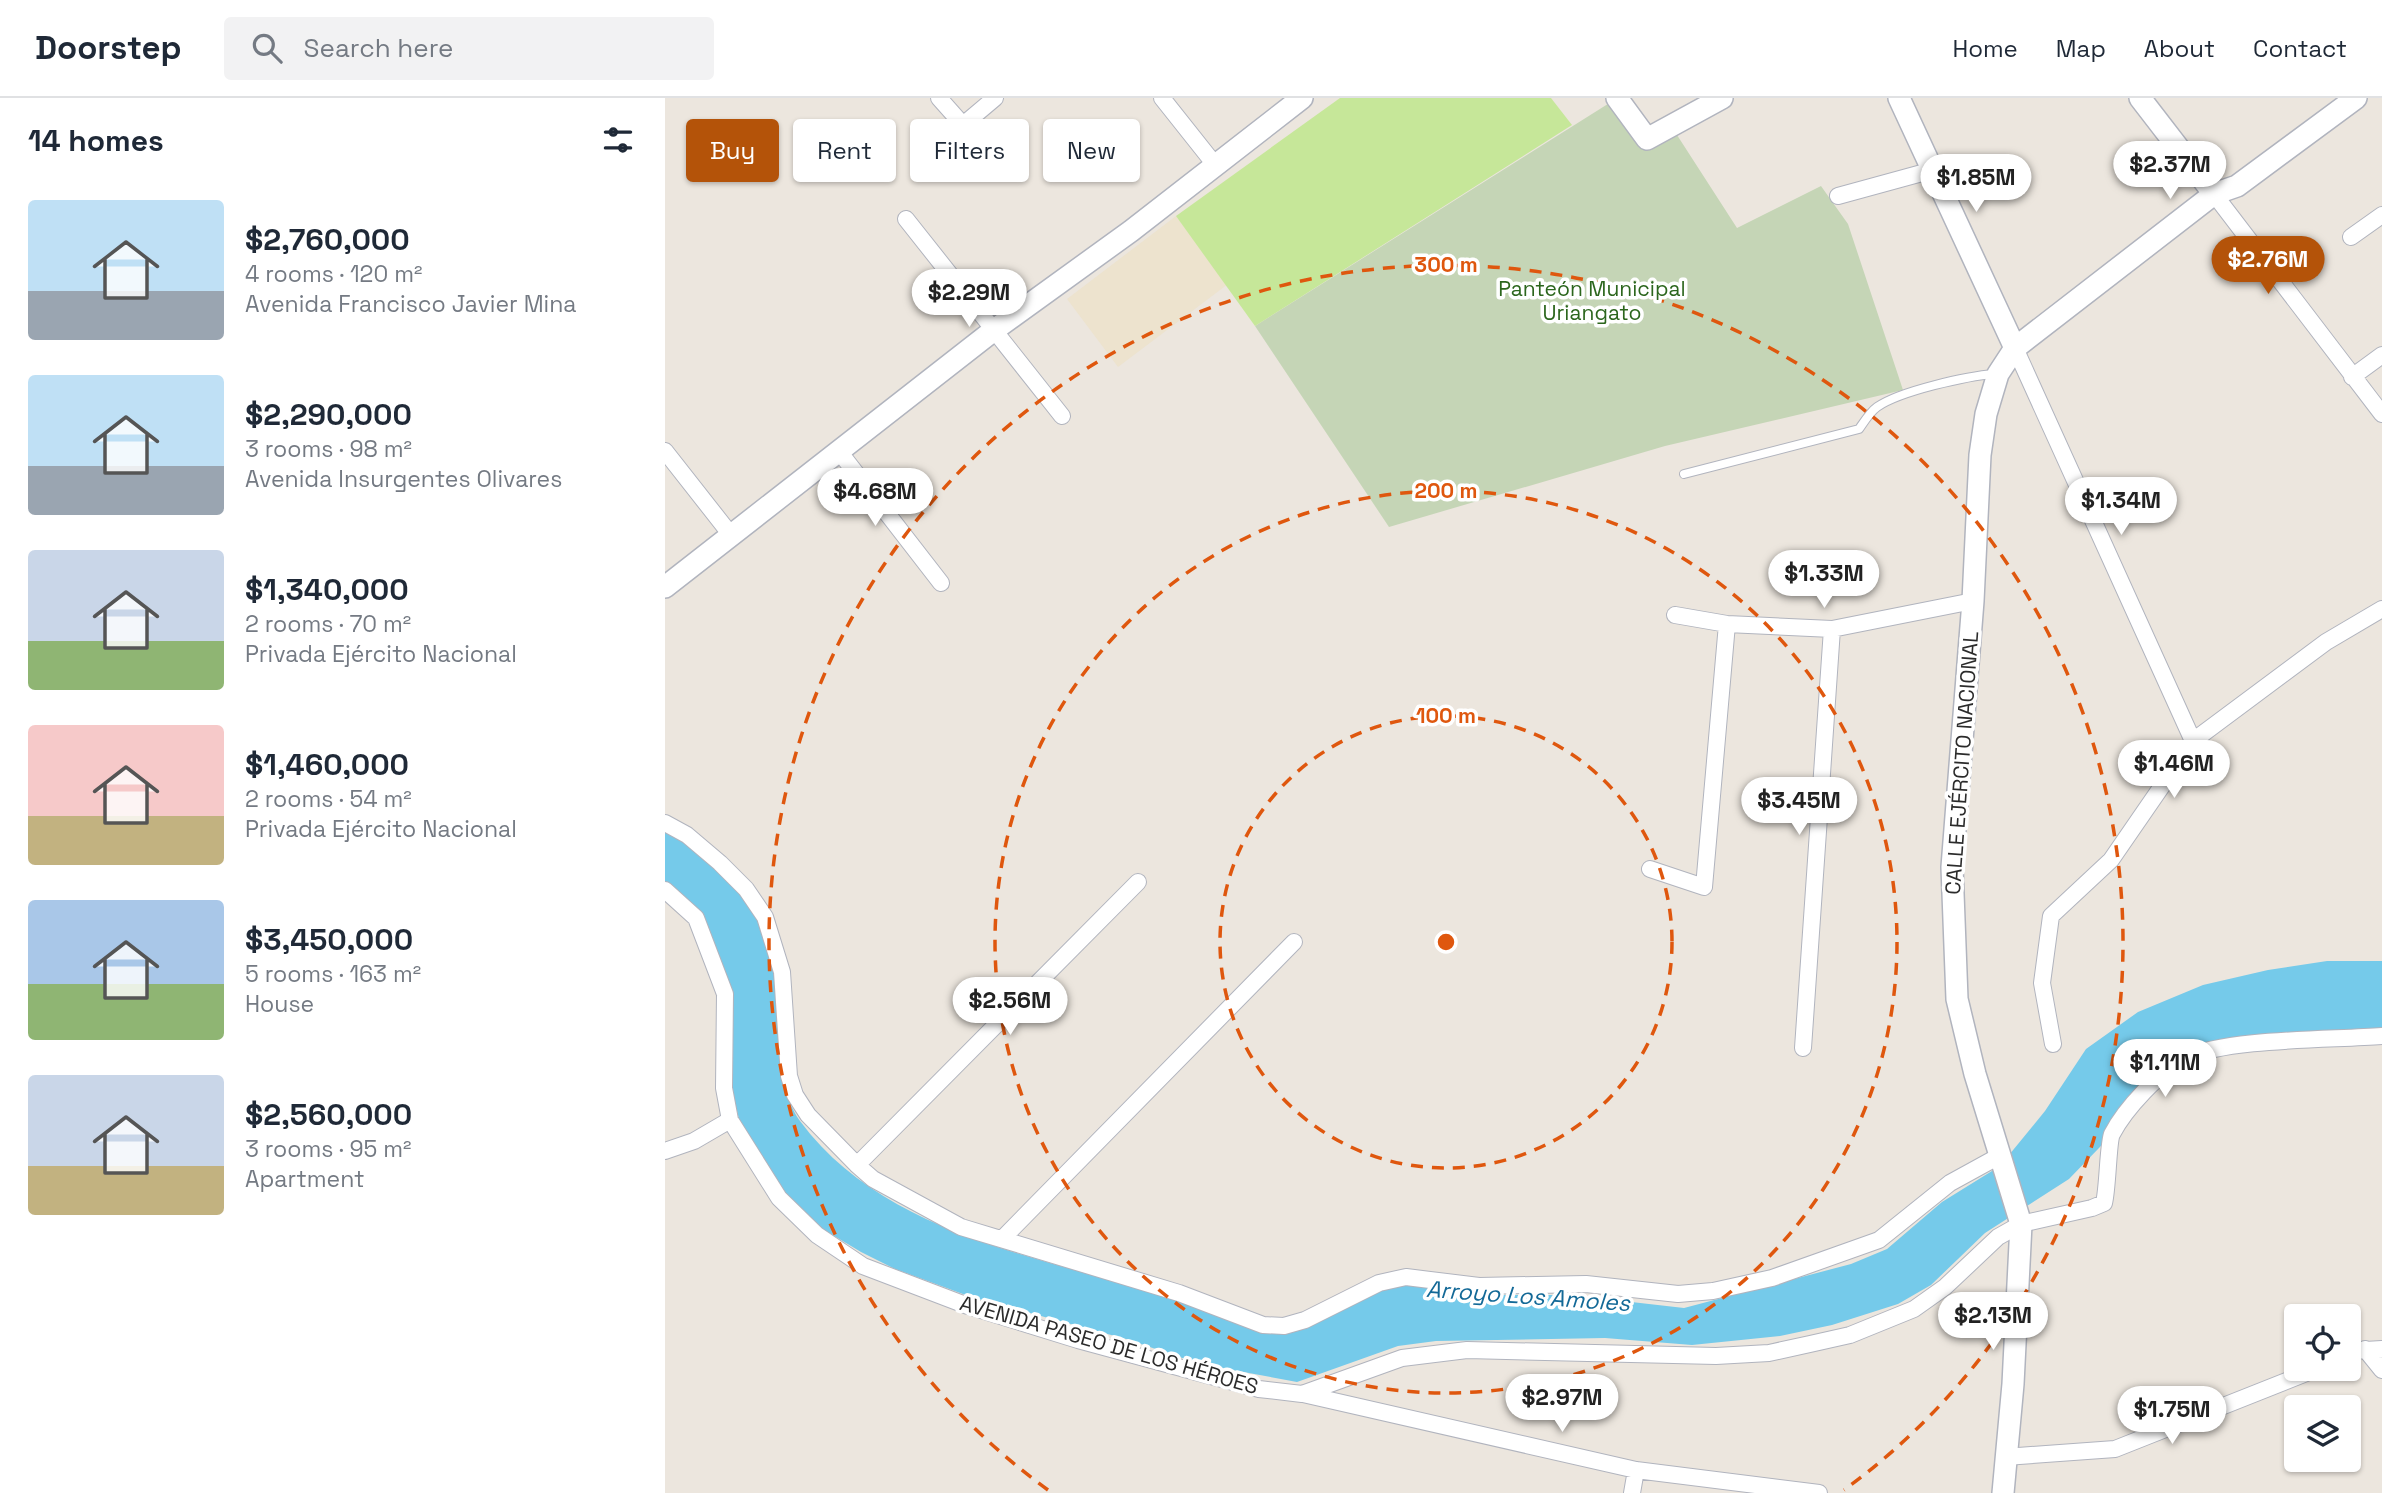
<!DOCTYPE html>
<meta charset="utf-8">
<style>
body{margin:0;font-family:"Space Grotesk",sans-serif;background:#f2f2f3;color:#1f2937;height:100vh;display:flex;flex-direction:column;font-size:26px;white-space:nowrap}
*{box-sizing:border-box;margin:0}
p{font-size:23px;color:#747a83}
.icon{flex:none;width:38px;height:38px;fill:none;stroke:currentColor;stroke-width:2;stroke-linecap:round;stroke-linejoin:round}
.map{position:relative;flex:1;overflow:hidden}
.sheet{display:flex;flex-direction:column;background:#fff;width:665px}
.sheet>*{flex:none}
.banner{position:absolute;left:21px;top:21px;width:665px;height:63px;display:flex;gap:14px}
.buttons{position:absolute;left:1619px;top:1206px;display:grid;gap:14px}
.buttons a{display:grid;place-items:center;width:77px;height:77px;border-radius:7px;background:#fff;box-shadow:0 2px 5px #0004;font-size:35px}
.price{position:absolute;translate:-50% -60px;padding:0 16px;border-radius:24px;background:#fff;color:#222;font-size:23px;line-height:46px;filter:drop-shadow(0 2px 4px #0008)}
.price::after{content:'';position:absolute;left:50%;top:42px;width:21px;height:16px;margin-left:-10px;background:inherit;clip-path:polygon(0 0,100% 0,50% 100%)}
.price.on{background:#b45309;color:#fff}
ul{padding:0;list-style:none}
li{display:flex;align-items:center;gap:21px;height:175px;padding:0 28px}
li span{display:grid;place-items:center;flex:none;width:196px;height:140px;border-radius:7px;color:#555}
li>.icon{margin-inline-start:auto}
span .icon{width:84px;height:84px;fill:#fffc;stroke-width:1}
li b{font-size:30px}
h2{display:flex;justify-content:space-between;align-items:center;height:84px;padding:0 28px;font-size:30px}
.tag{padding:0 24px;border-radius:7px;background:#fff;box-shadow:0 2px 5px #0004;font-size:24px;line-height:63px}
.tag.on{background:#b45309;color:#fff}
header{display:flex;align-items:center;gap:42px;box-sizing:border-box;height:98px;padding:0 35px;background:#fff;border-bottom:2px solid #e0e1e3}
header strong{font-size:33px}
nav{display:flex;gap:38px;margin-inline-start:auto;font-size:24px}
.search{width:490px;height:63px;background:#f2f2f3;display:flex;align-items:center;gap:18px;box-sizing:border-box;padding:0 24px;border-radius:7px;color:#747a83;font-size:26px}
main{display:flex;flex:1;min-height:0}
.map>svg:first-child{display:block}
.education{fill:#ede3ce}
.cemetery{fill:#c5d5b6}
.pitch{fill:#c6e799}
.water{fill:#75caea}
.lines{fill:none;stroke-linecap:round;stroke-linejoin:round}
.service-casing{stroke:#b1b4be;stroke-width:10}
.minor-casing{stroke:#b1b4be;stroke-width:18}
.tertiary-casing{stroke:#b1b4be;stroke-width:24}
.service{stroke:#fff;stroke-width:8}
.minor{stroke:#fff;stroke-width:16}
.tertiary{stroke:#fff;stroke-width:21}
.ring{fill:none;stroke:#df570e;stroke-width:3.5;stroke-dasharray:12 9}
.labels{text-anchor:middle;stroke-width:7;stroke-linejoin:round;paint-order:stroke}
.park-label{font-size:21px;fill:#2c661d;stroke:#fff}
.street-label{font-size:21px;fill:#2b2b2b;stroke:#fff}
.water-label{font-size:23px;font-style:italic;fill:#136997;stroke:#fff}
.centre{fill:#df570e;stroke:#fff;stroke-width:3.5}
.ring-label{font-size:21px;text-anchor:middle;font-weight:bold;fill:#df570e;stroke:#fff;stroke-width:7;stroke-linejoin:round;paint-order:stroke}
</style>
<header>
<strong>Doorstep</strong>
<div class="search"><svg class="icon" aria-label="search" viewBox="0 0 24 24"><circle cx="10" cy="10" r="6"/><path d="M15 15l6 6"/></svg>Search here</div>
<nav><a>Home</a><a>Map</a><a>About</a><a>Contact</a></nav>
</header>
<main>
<section class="sheet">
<h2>14 homes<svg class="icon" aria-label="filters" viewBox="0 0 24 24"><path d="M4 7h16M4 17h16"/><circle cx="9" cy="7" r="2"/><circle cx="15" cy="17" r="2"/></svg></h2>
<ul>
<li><span style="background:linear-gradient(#bfe0f5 65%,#9aa5b1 0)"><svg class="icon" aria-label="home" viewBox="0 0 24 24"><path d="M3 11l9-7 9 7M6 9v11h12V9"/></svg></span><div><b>$2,760,000</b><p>4 rooms · 120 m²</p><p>Avenida Francisco Javier Mina</p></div></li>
<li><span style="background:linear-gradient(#bfe0f5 65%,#9aa5b1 0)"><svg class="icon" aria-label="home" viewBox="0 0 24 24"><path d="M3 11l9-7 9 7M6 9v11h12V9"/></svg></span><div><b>$2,290,000</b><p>3 rooms · 98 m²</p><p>Avenida Insurgentes Olivares</p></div></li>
<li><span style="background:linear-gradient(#c9d6e8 65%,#8fb573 0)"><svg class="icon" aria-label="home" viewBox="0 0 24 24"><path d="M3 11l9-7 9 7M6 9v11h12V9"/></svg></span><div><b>$1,340,000</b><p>2 rooms · 70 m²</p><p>Privada Ejército Nacional</p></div></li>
<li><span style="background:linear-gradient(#f6c9c9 65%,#c2b280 0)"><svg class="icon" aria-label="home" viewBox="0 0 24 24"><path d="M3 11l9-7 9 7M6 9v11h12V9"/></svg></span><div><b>$1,460,000</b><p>2 rooms · 54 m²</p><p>Privada Ejército Nacional</p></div></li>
<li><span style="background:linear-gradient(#a9c7e8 60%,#8fb573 0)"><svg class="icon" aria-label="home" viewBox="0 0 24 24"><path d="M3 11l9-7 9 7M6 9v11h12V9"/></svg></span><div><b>$3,450,000</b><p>5 rooms · 163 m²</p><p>House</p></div></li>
<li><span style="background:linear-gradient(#c9d6e8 65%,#c2b280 0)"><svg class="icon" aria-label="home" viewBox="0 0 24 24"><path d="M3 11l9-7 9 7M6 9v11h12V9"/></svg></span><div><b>$2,560,000</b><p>3 rooms · 95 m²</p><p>Apartment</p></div></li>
</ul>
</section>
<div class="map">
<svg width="1717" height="1395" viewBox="0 0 1717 1395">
<rect width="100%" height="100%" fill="#ece6de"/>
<!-- education -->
<path class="education" d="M 511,118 L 563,186 L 453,269 L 402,201 Z"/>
<!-- cemetery -->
<path class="cemetery" d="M 946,4 L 978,50 L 1012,37 L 1072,130 L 1156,88 L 1183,126 L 1238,292 L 1000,348 L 724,429 L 590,228 Z"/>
<!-- pitch -->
<path class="pitch" d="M 675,0 L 886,0 L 907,27 L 590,228 L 511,118 Z"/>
<!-- water -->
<path class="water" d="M 0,732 C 42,754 86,797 101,843 C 111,873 112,906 114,937 C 117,966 117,998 135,1023 C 208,1122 339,1152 450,1183 C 502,1198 554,1215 606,1233 L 702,1195 L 738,1185 L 788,1188 L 839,1197 L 905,1197 L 1019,1210 L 1186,1166 L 1222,1151 L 1277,1104 L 1335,1068 L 1380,1013 L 1421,951 L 1473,914 L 1538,887 L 1603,872 L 1662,863 L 1717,863 L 1717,938 L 1521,960 L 1404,1081 L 1320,1135 L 1266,1187 L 1233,1206 L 1167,1227 L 1115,1238 L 1027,1247 L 940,1240 L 771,1243 L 733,1248 L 632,1284 L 535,1266 L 461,1241 L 306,1199 L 230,1171 L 196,1154 L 146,1124 L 121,1103 L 98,1070 L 74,1021 L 68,997 L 67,900 L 13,794 L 0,784 Z"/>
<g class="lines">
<defs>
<path id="service" d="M 1019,376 L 1194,331 C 1199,324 1205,314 1212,309 C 1235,293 1302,278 1330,276"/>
<path id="minor" d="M 274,0 L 298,27 L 330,0
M 497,0 L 551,68
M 1549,96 L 1717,316
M 1173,98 L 1268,72
M 241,121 L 397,318
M 1686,139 L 1717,117
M 1350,250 L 1528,643
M 1687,279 L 1717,257
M 173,352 L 276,485
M 0,353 L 66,437
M 1010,517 L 1062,526 L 1167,531 L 1308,503
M 0,725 L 22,737 L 55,765 L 81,791 L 100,819 L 117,874 L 124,978 L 130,997 L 143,1017 L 192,1067 L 208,1081 L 296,1129 L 514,1195 L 598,1227 L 619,1228 L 640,1222 L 714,1185 L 741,1179 L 814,1188 L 921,1186 L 1013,1196 L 1048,1193 L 1107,1180 L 1214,1142 L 1285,1085 L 1336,1057
M 985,771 L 1039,789 L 1062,526
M 0,792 L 31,820 L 60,896 L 59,990 L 65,1022 L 114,1100 L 152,1137 L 198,1168 L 303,1208 L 413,1242 L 594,1291 L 637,1296 L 737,1260 L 802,1252 L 1051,1258 L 1104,1255 L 1145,1246 L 1185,1237 L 1249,1211 L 1280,1189 L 1333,1139 L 1356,1126 L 1427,1110 L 1439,1105 C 1443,1089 1443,1044 1447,1036 C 1460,1011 1495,973 1521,960 C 1562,940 1668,942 1717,938
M 1388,946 L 1377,885 L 1386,818 L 1446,762 L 1528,643 L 1661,544 L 1717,511
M 1138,950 L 1167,531
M 0,1053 L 29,1043 L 65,1022
M 192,1067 L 473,784
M 337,1141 L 629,844
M 1700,1251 L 1717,1272
M 1684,1253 L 1717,1251
M 638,1296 L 971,1372 L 1154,1395
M 1340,1359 L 1450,1351 L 1654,1270
M 967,1395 L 971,1372"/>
<path id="tertiary" d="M 952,0 L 982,41 L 1057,0
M 1234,0 L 1350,250
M 1475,0 L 1549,96
M 0,489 L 329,232 L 466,133 L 637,0
M 1338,1395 L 1348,1286 L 1356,1126 L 1310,976 L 1292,901 L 1287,769 L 1308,503 L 1315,357 L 1321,316 L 1333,276 L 1350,250 L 1549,96 L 1572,88 L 1691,0"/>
</defs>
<!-- service casing -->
<use href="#service" class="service-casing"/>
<!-- minor casing -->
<use href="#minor" class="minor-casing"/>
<!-- tertiary casing -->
<use href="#tertiary" class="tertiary-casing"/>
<!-- service -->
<use href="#service" class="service"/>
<!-- minor -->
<use href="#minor" class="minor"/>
<!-- tertiary -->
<use href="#tertiary" class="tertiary"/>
</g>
<!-- distance rings -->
<g class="ring">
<circle cx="781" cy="844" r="226"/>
<circle cx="781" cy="844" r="451"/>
<path d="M383 1392A677 677 0 1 1 1179 1392"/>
</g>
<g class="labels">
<!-- park labels -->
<g class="park-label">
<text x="927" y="198">Panteón Municipal<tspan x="927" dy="24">Uriangato</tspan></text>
</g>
<!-- street labels -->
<g class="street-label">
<text transform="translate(1297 665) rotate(-86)" y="7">CALLE EJÉRCITO NACIONAL</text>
<text transform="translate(444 1247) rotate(16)" y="7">AVENIDA PASEO DE LOS HÉROES</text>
</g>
<!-- water labels -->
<g class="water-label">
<text transform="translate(863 1198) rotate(4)" y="8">Arroyo Los Amoles</text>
</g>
</g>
<circle cx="781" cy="844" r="10" class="centre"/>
<g class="ring-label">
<text x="781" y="174">300 m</text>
<text x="781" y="400">200 m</text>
<text x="781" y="625">100 m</text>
</g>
</svg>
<div class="buttons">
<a><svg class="icon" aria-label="locate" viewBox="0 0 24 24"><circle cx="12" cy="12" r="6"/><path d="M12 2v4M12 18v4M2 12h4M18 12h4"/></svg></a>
<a><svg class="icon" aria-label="layers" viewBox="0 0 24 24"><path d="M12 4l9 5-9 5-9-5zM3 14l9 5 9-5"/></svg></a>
</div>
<b class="price" style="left:1505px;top:103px">$2.37M</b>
<b class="price" style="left:1311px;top:116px">$1.85M</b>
<b class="price on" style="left:1603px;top:198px">$2.76M</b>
<b class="price" style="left:304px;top:231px">$2.29M</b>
<b class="price" style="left:210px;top:430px">$4.68M</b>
<b class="price" style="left:1456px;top:439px">$1.34M</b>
<b class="price" style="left:1159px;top:512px">$1.33M</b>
<b class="price" style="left:1509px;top:702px">$1.46M</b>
<b class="price" style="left:1134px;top:739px">$3.45M</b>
<b class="price" style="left:345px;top:939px">$2.56M</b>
<b class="price" style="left:1500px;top:1001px">$1.11M</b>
<b class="price" style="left:1328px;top:1254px">$2.13M</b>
<b class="price" style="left:897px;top:1336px">$2.97M</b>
<b class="price" style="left:1507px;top:1348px">$1.75M</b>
<div class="banner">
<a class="tag on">Buy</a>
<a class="tag">Rent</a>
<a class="tag">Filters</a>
<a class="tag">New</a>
</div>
</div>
</main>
